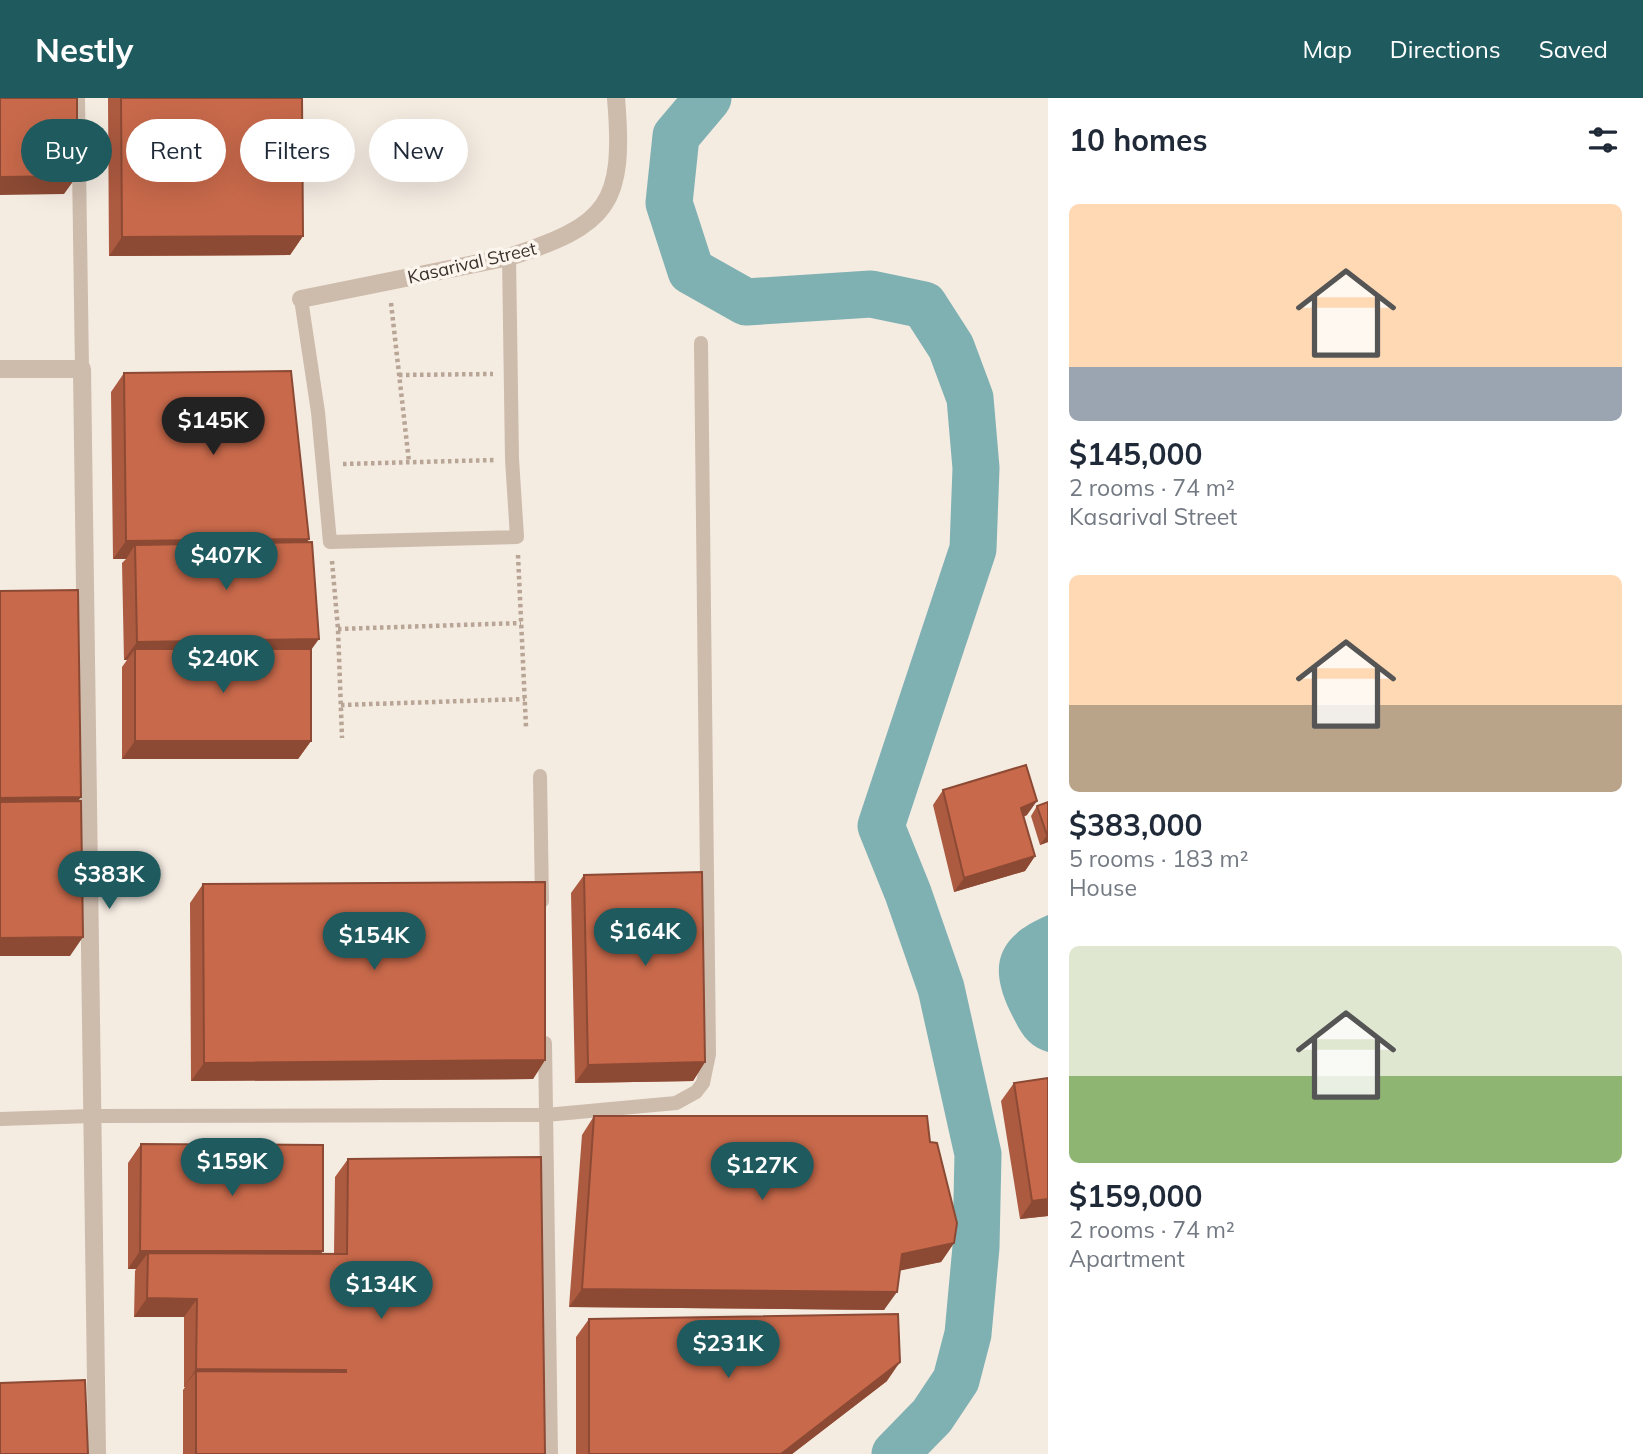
<!DOCTYPE html>
<meta charset="utf-8">
<style>
body{margin:0;font-family:Mulish,sans-serif;background:#f2f2f3;color:#1f2937;height:100vh;display:flex;flex-direction:column;font-size:26px;white-space:nowrap}
*{box-sizing:border-box;margin:0}
p{font-size:23px;color:#747a83}
.icon{flex:none;width:38px;height:38px;fill:none;stroke:currentColor;stroke-width:2;stroke-linecap:round;stroke-linejoin:round}
.map{position:relative;flex:1;overflow:hidden}
.side{display:flex;flex-direction:column;background:#fff;width:595px}
.side>*{flex:none}
.banner{position:absolute;left:21px;top:21px;width:665px;height:63px;display:flex;gap:14px}
.price{position:absolute;translate:-50% -60px;padding:0 16px;border-radius:24px;background:#1f5a5e;color:#fff;font-size:23px;line-height:46px;filter:drop-shadow(0 2px 4px #0008)}
.price::after{content:'';position:absolute;left:50%;top:42px;width:21px;height:16px;margin-left:-10px;background:inherit;clip-path:polygon(0 0,100% 0,50% 100%)}
.price.current{background:#222;color:#fff}
ul{padding:0;list-style:none}
li{display:grid;align-content:center;gap:14px;height:371px;padding:0 21px}
li span{display:grid;place-items:center;height:217px;border-radius:10px;color:#555}
li>.icon{margin-inline-start:auto}
span .icon{width:126px;height:126px;fill:#fffc;stroke-width:1}
li b{font-size:30px}
h2{display:flex;justify-content:space-between;align-items:center;height:84px;padding:0 21px;font-size:30px}
.pill{padding:0 24px;border-radius:32px;background:#fff;box-shadow:0 7px 28px #0002;font-size:24px;line-height:63px}
.pill.current{background:#1f5a5e;color:#fff}
header{display:flex;align-items:center;gap:42px;box-sizing:border-box;height:98px;padding:0 35px;background:#1f5a5e;color:#fff}
header strong{font-size:33px}
nav{display:flex;gap:38px;margin-inline-start:auto;font-size:24px}
main{display:flex;flex:1;min-height:0}
.map>svg:first-child{display:block}
.water{fill:#7fb0b2}
.lines{fill:none;stroke-linecap:round;stroke-linejoin:round}
.river{stroke:#7fb0b2;stroke-width:47}
.path{stroke:#b9a596;stroke-width:4.5;stroke-dasharray:3.5 3.5;stroke-linecap:butt}
.service{stroke:#cdbbac;stroke-width:14}
.minor{stroke:#cdbbac;stroke-width:18}
.wall{fill:#ac5a40}
.shaded-wall{fill:#8c4a34}
.building{fill:#c8694b;stroke:#8c4a34;stroke-width:2}
.labels{text-anchor:middle;stroke-width:7;stroke-linejoin:round;paint-order:stroke}
.street-label{font-size:18px;fill:#3b302b;stroke:#fbf5ee}
</style>
<header>
<strong>Nestly</strong>
<nav><a>Map</a><a>Directions</a><a>Saved</a></nav>
</header>
<main>
<div class="map">
<svg width="1048" height="1356" viewBox="0 0 1048 1356">
<rect width="100%" height="100%" fill="#f4ebe1"/>
<!-- water -->
<path class="water" d="M 1048,817 L 1048,954 C 1030,949 1022,937 1014,921 C 988,872 993,840 1048,817 Z"/>
<g class="lines">
<!-- river -->
<path class="river" d="M 708,0 L 676,38 L 669,105 L 691,173 L 746,204 L 871,196 L 924,207 L 951,249 L 970,300 L 976,370 L 973,451 L 881,728 L 908,795 L 941,890 L 978,1056 L 976,1149 L 968,1236 L 956,1282 L 932,1318 L 895,1356"/>
<!-- path -->
<path class="path" d="M 391,205 L 409,364
M 399,277 L 493,276
M 343,366 L 495,362
M 518,457 L 526,629
M 332,463 L 338,531 L 342,640
M 338,531 L 521,525
M 341,607 L 525,601"/>
<!-- service -->
<path class="service" d="M 78,0 L 82,271
M 301,201 L 318,314 L 330,444 L 517,439 L 512,361 L 509,159
M 540,678 L 542,803
M 545,945 L 551,1356
M 0,1021 L 92,1018 L 546,1017 L 676,1005 L 696,994 L 703,985 L 709,956 L 701,245"/>
<!-- minor -->
<path class="minor" d="M 301,201 L 509,159 C 609,127 625,106 616,0
M 0,271 L 82,271 L 97,1356"/>
</g>
<!-- wall -->
<path class="wall" d="M 108,0 L 302,0 L 303,138 L 290,157 L 109,158 Z
M 124,275 L 309,441 L 307,445 L 311,553 L 311,643 L 298,661 L 122,661 L 122,569 L 127,562 L 124,562 L 122,465 L 126,461 L 113,461 L 111,294 Z
M 943,692 L 1027,717 L 1023,719 L 1035,758 L 1025,773 L 954,794 L 933,707 Z
M 1048,704 L 1048,744 L 1040,747 L 1031,718 L 1037,708 Z
M 584,777 L 705,964 L 693,983 L 575,985 L 571,795 Z
M 203,786 L 545,962 L 533,981 L 191,983 L 190,805 Z
M 1014,985 L 1048,1118 L 1020,1121 L 1001,1003 Z
M 594,1018 L 930,1044 L 954,1145 L 941,1164 L 899,1172 L 884,1212 L 569,1209 L 582,1037 Z
M 141,1046 L 321,1156 L 334,1156 L 335,1079 L 348,1061 L 545,1356 L 183,1356 L 183,1292 L 185,1289 L 184,1289 L 184,1219 L 134,1219 L 135,1173 L 136,1171 L 128,1171 L 128,1065 Z
M 589,1221 L 887,1283 L 792,1356 L 576,1356 L 576,1239 Z"/>
<!-- shaded-wall -->
<path class="shaded-wall" d="M 77,78 L 64,96 L 0,97 L 0,79 Z
M 303,138 L 290,157 L 109,158 L 122,139 Z
M 309,441 L 296,459 L 135,447 L 126,461 L 113,461 L 126,443 Z
M 319,541 L 306,559 L 135,551 L 127,562 L 124,562 L 137,544 Z
M 135,643 L 311,643 L 298,661 L 122,661 Z
M 81,699 L 68,717 L 0,718 L 0,700 Z
M 1037,703 L 1027,717 L 1011,724 L 1021,710 Z
M 1047,737 L 1048,737 L 1048,744 L 1040,747 Z
M 1035,758 L 1025,773 L 954,794 L 964,780 Z
M 83,839 L 70,858 L 0,858 L 0,840 Z
M 545,962 L 533,981 L 191,983 L 204,965 Z
M 705,964 L 693,983 L 575,985 L 588,967 Z
M 1048,1101 L 1048,1118 L 1020,1121 L 1032,1103 Z
M 954,1145 L 941,1164 L 889,1175 L 902,1156 Z
M 140,1153 L 323,1153 L 310,1171 L 148,1155 L 136,1171 L 128,1171 Z
M 582,1191 L 897,1194 L 884,1212 L 569,1209 Z
M 147,1200 L 197,1201 L 184,1219 L 134,1219 Z
M 900,1264 L 887,1283 L 792,1356 L 781,1356 Z
M 196,1271 L 346,1272 L 333,1290 L 196,1273 L 184,1289 Z"/>
<!-- building -->
<path class="building" d="M 0,0 L 77,0 L 77,78 L 0,79 Z
M 121,0 L 302,0 L 303,138 L 122,139 Z
M 291,273 L 309,441 L 126,443 L 124,275 Z
M 312,444 L 319,541 L 137,544 L 135,447 Z
M 78,492 L 81,699 L 0,700 L 0,493 Z
M 135,551 L 311,551 L 311,643 L 135,643 Z
M 1026,667 L 1037,703 L 1021,710 L 1035,758 L 964,780 L 943,692 Z
M 81,703 L 83,839 L 0,840 L 0,704 Z
M 1048,704 L 1048,737 L 1047,737 L 1037,708 Z
M 702,774 L 705,964 L 588,967 L 584,777 Z
M 545,784 L 545,962 L 204,965 L 203,786 Z
M 1048,980 L 1048,1101 L 1032,1103 L 1014,985 Z
M 594,1018 L 927,1018 L 930,1044 L 937,1045 L 957,1125 L 954,1145 L 902,1156 L 897,1194 L 582,1191 Z
M 141,1046 L 323,1047 L 323,1153 L 140,1153 Z
M 541,1059 L 545,1356 L 196,1356 L 196,1273 L 346,1274 L 346,1272 L 196,1271 L 197,1201 L 147,1200 L 148,1155 L 347,1156 L 348,1061 Z
M 898,1216 L 900,1264 L 781,1356 L 589,1356 L 589,1221 Z
M 85,1282 L 88,1356 L 0,1356 L 0,1285 Z"/>
<g class="labels">
<!-- street labels -->
<g class="street-label">
<text transform="translate(472 165) rotate(-13)" y="6">Kasarival Street</text>
</g>
</g>
</svg>
<b class="price current" style="left:213px;top:359px">$145K</b>
<b class="price" style="left:226px;top:494px">$407K</b>
<b class="price" style="left:223px;top:597px">$240K</b>
<b class="price" style="left:109px;top:813px">$383K</b>
<b class="price" style="left:645px;top:870px">$164K</b>
<b class="price" style="left:374px;top:874px">$154K</b>
<b class="price" style="left:232px;top:1100px">$159K</b>
<b class="price" style="left:762px;top:1104px">$127K</b>
<b class="price" style="left:381px;top:1223px">$134K</b>
<b class="price" style="left:728px;top:1282px">$231K</b>
<div class="banner">
<a class="pill current">Buy</a>
<a class="pill">Rent</a>
<a class="pill">Filters</a>
<a class="pill">New</a>
</div>
</div>
<section class="side">
<h2>10 homes<svg class="icon" aria-label="filters" viewBox="0 0 24 24"><path d="M4 7h16M4 17h16"/><circle cx="9" cy="7" r="2"/><circle cx="15" cy="17" r="2"/></svg></h2>
<ul>
<li><span style="background:linear-gradient(#ffd9b3 75%,#9aa5b1 0)"><svg class="icon" aria-label="home" viewBox="0 0 24 24"><path d="M3 11l9-7 9 7M6 9v11h12V9"/></svg></span><div><b>$145,000</b><p>2 rooms · 74 m²</p><p>Kasarival Street</p></div></li>
<li><span style="background:linear-gradient(#ffd9b3 60%,#b9a48a 0)"><svg class="icon" aria-label="home" viewBox="0 0 24 24"><path d="M3 11l9-7 9 7M6 9v11h12V9"/></svg></span><div><b>$383,000</b><p>5 rooms · 183 m²</p><p>House</p></div></li>
<li><span style="background:linear-gradient(#dfe7d0 60%,#8fb573 0)"><svg class="icon" aria-label="home" viewBox="0 0 24 24"><path d="M3 11l9-7 9 7M6 9v11h12V9"/></svg></span><div><b>$159,000</b><p>2 rooms · 74 m²</p><p>Apartment</p></div></li>
</ul>
</section>
</main>
